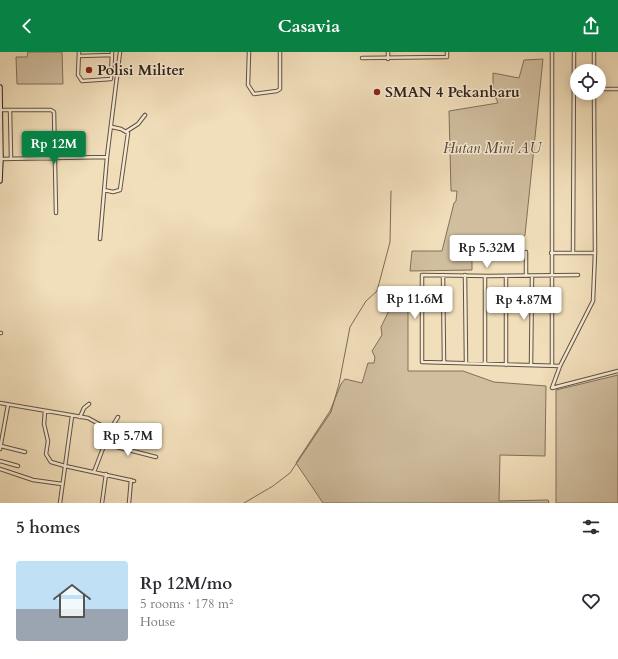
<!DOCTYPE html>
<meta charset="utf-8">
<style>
body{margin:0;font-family:Cardo,serif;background:#f7f7f7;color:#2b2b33;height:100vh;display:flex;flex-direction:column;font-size:15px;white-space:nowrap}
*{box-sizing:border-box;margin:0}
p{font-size:13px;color:#7c7c81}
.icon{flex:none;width:22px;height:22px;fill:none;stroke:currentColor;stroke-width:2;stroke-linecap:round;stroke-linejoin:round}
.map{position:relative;height:451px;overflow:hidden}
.panel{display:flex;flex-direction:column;background:#fff;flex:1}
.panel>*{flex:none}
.controls{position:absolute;left:570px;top:12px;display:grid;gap:8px}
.controls a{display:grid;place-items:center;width:36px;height:36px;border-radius:50%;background:#fff;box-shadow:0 2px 10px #0003;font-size:20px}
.price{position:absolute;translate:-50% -34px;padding:0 9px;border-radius:4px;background:#fff;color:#222;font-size:13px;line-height:26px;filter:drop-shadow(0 1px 2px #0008)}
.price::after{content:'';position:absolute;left:50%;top:24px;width:12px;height:9px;margin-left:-6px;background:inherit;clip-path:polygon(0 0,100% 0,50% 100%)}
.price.on{background:#0b8043;color:#fff}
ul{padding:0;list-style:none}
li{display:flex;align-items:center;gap:12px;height:100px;padding:0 16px}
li+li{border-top:1px solid #e1e1e2}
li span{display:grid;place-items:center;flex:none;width:112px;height:80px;border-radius:4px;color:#555}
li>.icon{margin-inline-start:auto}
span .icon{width:48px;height:48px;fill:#fffc;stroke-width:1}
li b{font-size:17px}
h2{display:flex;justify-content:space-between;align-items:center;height:48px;padding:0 16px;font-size:17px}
header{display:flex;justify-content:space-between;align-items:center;height:52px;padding:0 16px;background:#0b8043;color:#fff;font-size:18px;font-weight:700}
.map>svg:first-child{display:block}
.green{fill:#d0be9f;stroke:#80705c}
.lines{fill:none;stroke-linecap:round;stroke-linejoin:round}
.stream{stroke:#7c6c5a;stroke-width:1}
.minor-casing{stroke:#605142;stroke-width:4.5}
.secondary-casing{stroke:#2f221a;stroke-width:5.5}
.minor{stroke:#f6ead2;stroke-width:2.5}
.secondary{stroke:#f6ead2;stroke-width:3.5}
.poi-dot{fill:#8f2418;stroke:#f6ead2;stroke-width:1.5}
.labels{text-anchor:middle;stroke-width:3;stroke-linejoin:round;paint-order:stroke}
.poi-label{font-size:15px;font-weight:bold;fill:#2f221a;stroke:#f6ead2;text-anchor:start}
.park-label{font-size:15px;font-style:italic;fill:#57493b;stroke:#f6ead2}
</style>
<header><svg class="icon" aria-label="back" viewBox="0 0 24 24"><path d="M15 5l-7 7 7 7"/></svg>Casavia<svg class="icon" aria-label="share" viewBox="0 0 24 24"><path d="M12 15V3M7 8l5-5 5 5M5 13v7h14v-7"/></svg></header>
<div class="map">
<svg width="618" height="451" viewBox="0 0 618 451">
<rect width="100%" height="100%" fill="#f1deba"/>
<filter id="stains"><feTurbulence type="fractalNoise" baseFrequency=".005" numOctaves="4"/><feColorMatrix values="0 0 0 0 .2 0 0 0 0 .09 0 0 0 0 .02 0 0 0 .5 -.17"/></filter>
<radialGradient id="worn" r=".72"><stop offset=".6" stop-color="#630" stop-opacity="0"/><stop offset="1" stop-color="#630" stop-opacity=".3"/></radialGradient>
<!-- green -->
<path class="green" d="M 28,0 L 62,0 L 63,32 L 17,32 L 16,5 L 27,5 Z
M 543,7 L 525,183 L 512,198 L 472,198 L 472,218 L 410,219 L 412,199 L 442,199 L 454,151 L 456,149 L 457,139 L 451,139 L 449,59 L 498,51 L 493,40 L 493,21 L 519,26 L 524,8 Z
M 397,242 L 408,244 L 408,319 L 463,319 L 494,330 L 546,334 L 545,404 L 500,403 L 499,449 L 548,448 L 549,451 L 323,451 L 296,411 L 330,359 L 341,332 L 345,327 L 362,331 L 368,311 L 374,311 L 375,305 L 372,299 L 382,283 L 381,275 Z
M 618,323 L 618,451 L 556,451 L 556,338 Z"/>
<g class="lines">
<!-- stream -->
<path class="stream" d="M 244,451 L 273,434 L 290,421 L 331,360 L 339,332 L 350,275 L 366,249 L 377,239 L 390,190 L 391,139"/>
<defs>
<path id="minor" d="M 79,0 L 78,23 L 82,29 L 111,27 L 112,0
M 249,0 L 248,33 L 254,42 L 277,39 L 280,37 L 280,0
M 388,0 L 388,7
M 594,0 L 594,19
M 79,4 L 112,3
M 362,6 L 447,5 L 447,0
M 599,37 L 618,37
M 0,58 L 51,58 L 54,60 L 56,161
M 10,58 L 11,106
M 127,79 L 138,72 L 145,63
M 1,107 L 107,105
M 104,138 L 113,140 L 120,138 L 128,81 L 121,77 L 112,75
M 100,187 L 107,105 L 120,0
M 526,200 L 526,224
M 551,201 L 595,201
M 573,201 L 574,0
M 443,223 L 444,310
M 465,223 L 466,310
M 485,224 L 485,311
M 506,224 L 506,313
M 0,281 L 1,281
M 531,313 L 532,224
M 552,313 L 552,0
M 560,314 L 422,310 L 422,223 L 489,224 L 578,223
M 552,336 L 560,314 L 593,249 L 595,201 L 594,41
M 552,336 L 618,319
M 0,351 L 88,366 L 110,378
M 45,359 L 44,372 L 48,389 L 46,402 L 51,410 L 65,414 L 134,429
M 80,365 L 84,356 L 89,352
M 105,392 L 156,405
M 1,394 L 25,400
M 0,397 L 8,353
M 0,409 L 18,414
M 0,417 L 33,428 L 62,432
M 94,420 L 110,378 L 118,365
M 60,451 L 72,364
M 102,451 L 106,422
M 129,451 L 131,428"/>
<path id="secondary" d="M 0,35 L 1,107 L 0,129"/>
</defs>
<!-- minor casing -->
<use href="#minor" class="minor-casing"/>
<!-- secondary casing -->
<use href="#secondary" class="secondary-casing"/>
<!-- minor -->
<use href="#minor" class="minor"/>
<!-- secondary -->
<use href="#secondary" class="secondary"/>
</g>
<!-- markers -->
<g class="poi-dot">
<circle cx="89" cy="18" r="4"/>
<circle cx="377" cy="40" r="4"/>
</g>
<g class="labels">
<!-- poi labels -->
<g class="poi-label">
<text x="97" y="23">Polisi Militer</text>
<text x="385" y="45">SMAN 4 Pekanbaru</text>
</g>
<!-- park labels -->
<g class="park-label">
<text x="492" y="101">Hutan Mini AU</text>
</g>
</g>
<rect width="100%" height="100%" filter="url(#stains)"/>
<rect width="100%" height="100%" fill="url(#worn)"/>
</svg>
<div class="controls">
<a><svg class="icon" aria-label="locate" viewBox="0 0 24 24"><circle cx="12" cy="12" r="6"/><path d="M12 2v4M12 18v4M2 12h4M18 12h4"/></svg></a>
</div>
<b class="price on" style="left:54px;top:113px">Rp 12M</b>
<b class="price" style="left:487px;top:217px">Rp 5.32M</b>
<b class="price" style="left:415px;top:268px">Rp 11.6M</b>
<b class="price" style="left:524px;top:269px">Rp 4.87M</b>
<b class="price" style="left:128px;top:405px">Rp 5.7M</b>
</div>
<section class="panel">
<h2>5 homes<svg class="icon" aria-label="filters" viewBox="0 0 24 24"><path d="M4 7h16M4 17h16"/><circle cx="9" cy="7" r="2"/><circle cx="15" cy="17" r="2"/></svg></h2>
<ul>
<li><span style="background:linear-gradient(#bfe0f5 60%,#9aa5b1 0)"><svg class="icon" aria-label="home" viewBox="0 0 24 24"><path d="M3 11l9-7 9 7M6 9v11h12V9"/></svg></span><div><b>Rp 12M/mo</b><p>5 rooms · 178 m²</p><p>House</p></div><svg class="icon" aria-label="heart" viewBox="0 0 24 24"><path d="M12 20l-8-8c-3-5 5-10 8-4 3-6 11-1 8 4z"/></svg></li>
</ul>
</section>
